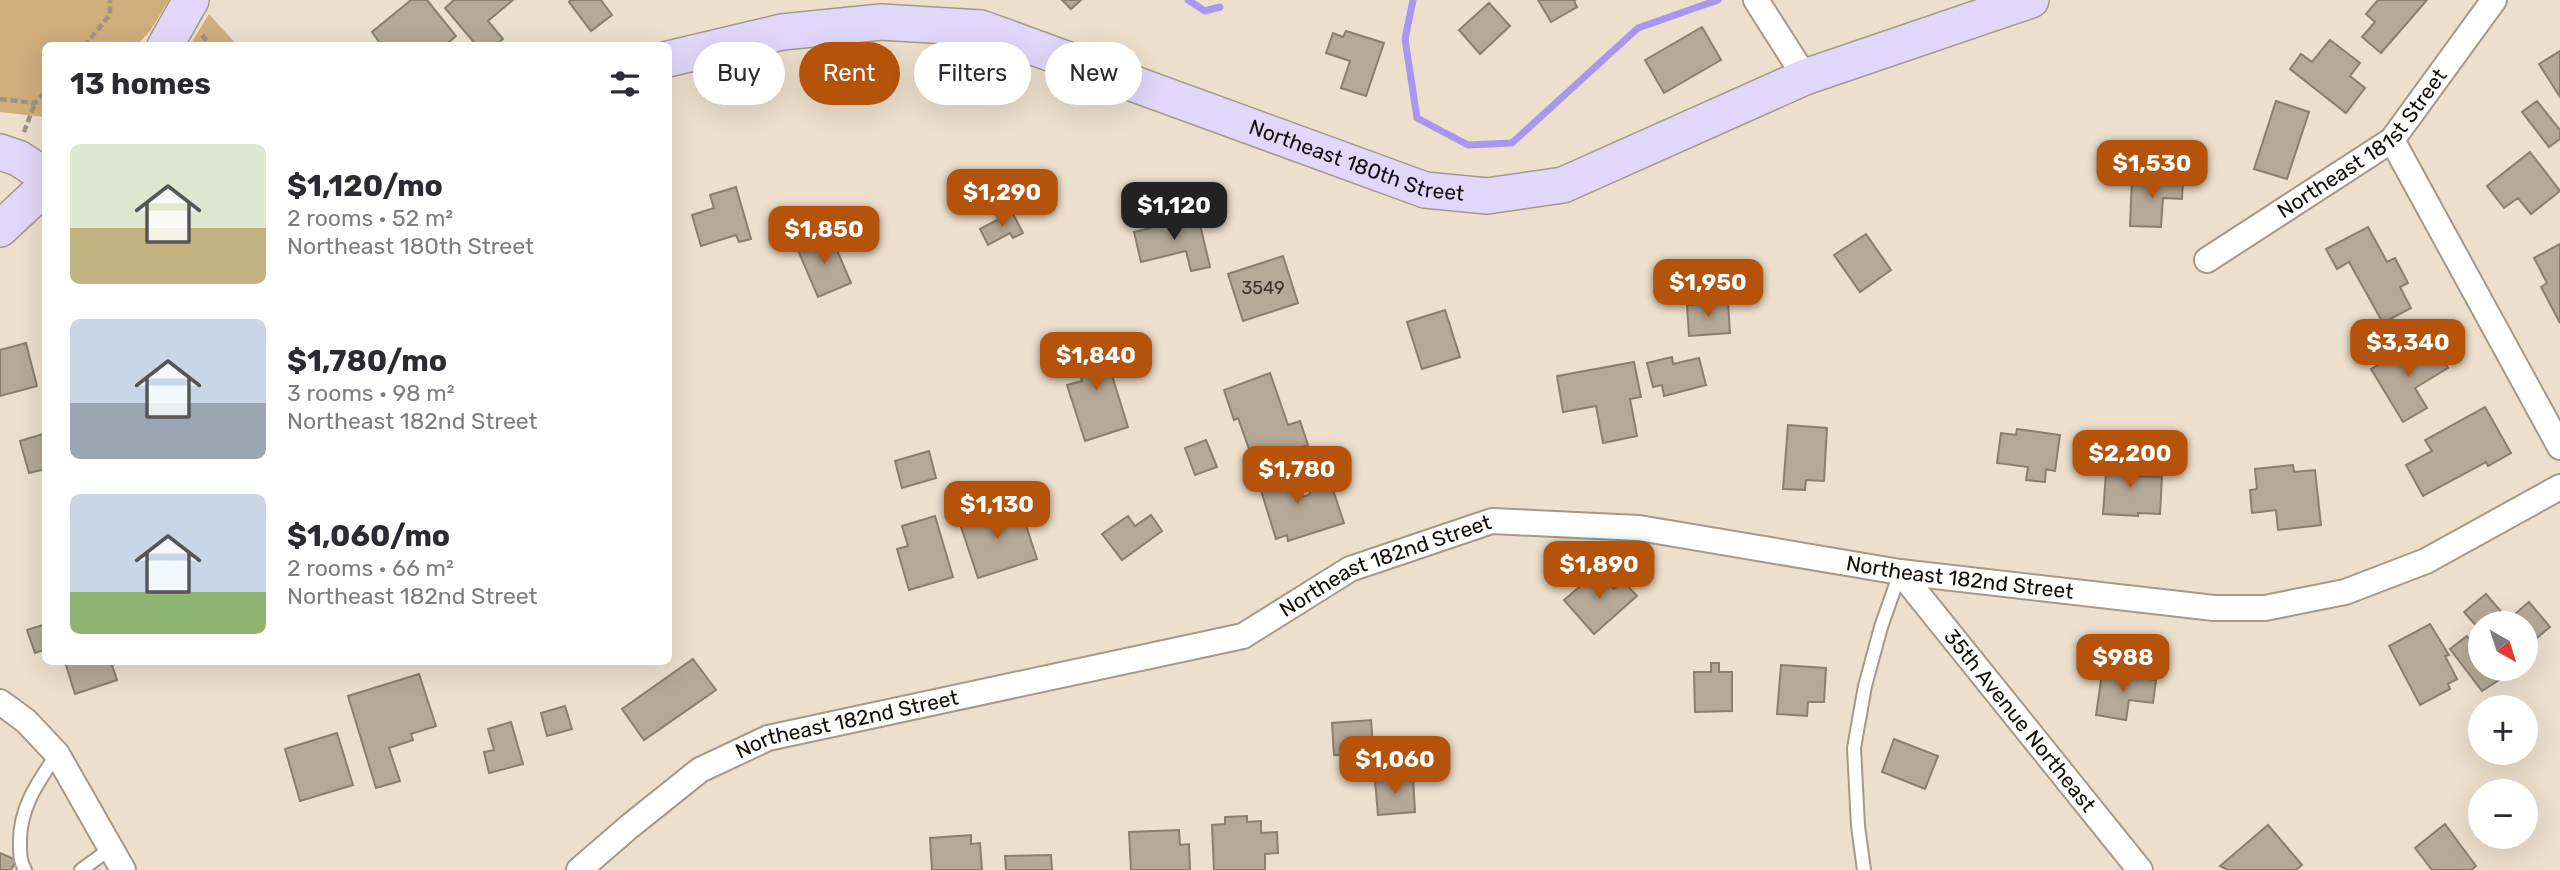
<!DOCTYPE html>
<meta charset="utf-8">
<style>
body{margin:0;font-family:Rubik,sans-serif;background:#f2f2f3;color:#2b2b33;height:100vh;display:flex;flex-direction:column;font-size:26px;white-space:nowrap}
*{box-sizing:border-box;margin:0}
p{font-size:23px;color:#7c7c81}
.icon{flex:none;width:38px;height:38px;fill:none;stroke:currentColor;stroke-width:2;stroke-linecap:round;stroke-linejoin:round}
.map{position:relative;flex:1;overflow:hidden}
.side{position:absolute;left:42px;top:42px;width:630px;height:623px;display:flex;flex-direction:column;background:#fff;border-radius:10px;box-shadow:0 7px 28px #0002}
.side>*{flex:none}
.hud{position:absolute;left:693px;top:42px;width:665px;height:63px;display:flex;gap:14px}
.needle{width:46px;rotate:141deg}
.buttons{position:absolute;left:2468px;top:611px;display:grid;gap:14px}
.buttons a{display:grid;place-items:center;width:70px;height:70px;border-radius:50%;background:#fff;box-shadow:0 7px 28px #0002;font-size:35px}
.price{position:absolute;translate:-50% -60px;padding:0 16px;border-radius:14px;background:#b45309;color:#fff;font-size:23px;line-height:46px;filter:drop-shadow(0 2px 4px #0008)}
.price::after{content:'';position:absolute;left:50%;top:42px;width:21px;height:16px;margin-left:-10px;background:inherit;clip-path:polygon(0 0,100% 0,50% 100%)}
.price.selected{background:#222;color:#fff}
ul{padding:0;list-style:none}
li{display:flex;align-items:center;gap:21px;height:175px;padding:0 28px}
li span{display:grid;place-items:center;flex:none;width:196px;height:140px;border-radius:10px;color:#555}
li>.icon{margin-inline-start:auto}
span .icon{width:84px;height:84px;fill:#fffc;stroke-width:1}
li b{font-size:30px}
h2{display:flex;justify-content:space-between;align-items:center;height:84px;padding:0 28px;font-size:30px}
.tag{padding:0 24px;border-radius:32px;background:#fff;box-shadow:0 7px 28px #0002;font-size:24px;line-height:63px}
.tag.selected{background:#b45309;color:#fff}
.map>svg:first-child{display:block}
.green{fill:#cfae7b}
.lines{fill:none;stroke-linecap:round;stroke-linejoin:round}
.stream{stroke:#aa96ee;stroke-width:7}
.building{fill:#b4a896;stroke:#8a7e6d;stroke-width:2}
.lane-casing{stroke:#a59987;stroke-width:16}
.street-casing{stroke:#a59987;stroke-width:28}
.secondary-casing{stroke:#a59987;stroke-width:38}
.path{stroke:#9d9385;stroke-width:4.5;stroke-dasharray:7 3.5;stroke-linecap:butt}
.lane{stroke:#fff;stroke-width:12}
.street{stroke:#fff;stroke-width:24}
.secondary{stroke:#e0d7fa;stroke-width:35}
.labels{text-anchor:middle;stroke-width:5;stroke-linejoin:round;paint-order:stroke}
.number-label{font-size:18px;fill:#3a342c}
.street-label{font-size:21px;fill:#120e08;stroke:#ecdfcc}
</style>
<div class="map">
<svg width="2560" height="870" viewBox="0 0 2560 870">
<rect width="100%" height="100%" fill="#ecdfcc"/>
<!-- green -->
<path class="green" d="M 0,0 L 169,0 L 150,31 L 137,45 L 46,46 L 45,117 L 0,112 Z
M 209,14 L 237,45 L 190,45 Z"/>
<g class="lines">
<!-- stream -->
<path class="stream" d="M 1188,0 L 1205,11 L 1220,7
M 1413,0 L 1405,39 L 1417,118 L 1468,145 L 1512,143 L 1638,28 L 1718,0"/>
</g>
<!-- building -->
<path class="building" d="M 411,0 L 427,0 L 456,36 L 444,46 L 382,46 L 372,32 Z
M 454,0 L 513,0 L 488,21 L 503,39 L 495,46 L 477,46 L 445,8 Z
M 571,0 L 601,0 L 612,15 L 591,31 L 569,2 Z
M 1062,0 L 1081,0 L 1071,9 Z
M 1538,0 L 1576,0 L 1574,1 L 1577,7 L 1551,22 Z
M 2378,0 L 2427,0 L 2381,53 L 2362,37 L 2375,22 L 2366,14 Z
M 1489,3 L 1510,26 L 1480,54 L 1459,30 Z
M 1702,27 L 1721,60 L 1664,93 L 1645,60 Z
M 1346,31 L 1384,43 L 1366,96 L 1341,88 L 1350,61 L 1326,53 L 1333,33 L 1343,37 Z
M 2330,40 L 2360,63 L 2350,76 L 2365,88 L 2346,113 L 2290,69 L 2301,54 L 2312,62 Z
M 2560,51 L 2560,97 L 2539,64 Z
M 2276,101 L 2309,112 L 2287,179 L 2254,169 Z
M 2537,101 L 2560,130 L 2560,139 L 2549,147 L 2522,112 Z
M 2530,152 L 2560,191 L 2531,214 L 2518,198 L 2504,208 L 2487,186 Z
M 2132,177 L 2183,180 L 2182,199 L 2163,198 L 2161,227 L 2130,226 Z
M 736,187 L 751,239 L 739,242 L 736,235 L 701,246 L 692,215 L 714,208 L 710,195 Z
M 1012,212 L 1023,233 L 1013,238 L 1010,233 L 988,245 L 980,229 Z
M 1198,216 L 1210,267 L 1191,271 L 1186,251 L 1141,262 L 1134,232 Z
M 2368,227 L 2387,262 L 2395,258 L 2408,283 L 2400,287 L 2411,308 L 2383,323 L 2349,262 L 2337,269 L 2326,249 Z
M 830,234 L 851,283 L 818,297 L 797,248 Z
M 1866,234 L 1891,270 L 1860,292 L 1834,255 Z
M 2560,244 L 2560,323 L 2541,287 L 2547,283 L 2534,258 Z
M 1283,256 L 1298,303 L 1243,321 L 1228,274 Z
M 1728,302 L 1730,333 L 1689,336 L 1687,305 Z
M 1445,310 L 1460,357 L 1422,369 L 1407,322 Z
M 1100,337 L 1128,427 L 1085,441 L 1067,385 L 1082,381 L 1071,347 Z
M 26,343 L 37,386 L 0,396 L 0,350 Z
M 2434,345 L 2448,368 L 2415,388 L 2427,408 L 2403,422 L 2371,369 L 2405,349 L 2411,359 Z
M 1672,357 L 1673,364 L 1699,358 L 1706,385 L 1664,396 L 1662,385 L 1653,387 L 1647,363 Z
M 1634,362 L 1641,397 L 1630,399 L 1637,436 L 1603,443 L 1596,406 L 1563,412 L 1557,376 Z
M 1270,373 L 1288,425 L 1300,421 L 1308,445 L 1254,463 L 1238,418 L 1234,420 L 1224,390 Z
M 2485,407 L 2511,453 L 2488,466 L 2486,462 L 2423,496 L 2406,465 L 2432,451 L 2425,440 Z
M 1788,425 L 1827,428 L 1824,481 L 1806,480 L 1805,490 L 1783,489 Z
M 2017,429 L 2060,435 L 2055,471 L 2046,469 L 2045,482 L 2026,480 L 2028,467 L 1997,463 L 2001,433 L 2016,435 Z
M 46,433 L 46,469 L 29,473 L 20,441 Z
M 1206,440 L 1217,467 L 1195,475 L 1185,448 Z
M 929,451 L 936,478 L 902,488 L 895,461 Z
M 2107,459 L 2139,461 L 2137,476 L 2162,477 L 2160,514 L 2138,513 L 2138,516 L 2103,514 Z
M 1287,464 L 1297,498 L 1309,495 L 1311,490 L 1331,484 L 1344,523 L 1288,541 L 1287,535 L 1276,539 L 1256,474 Z
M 2293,465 L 2294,472 L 2315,470 L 2321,525 L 2278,530 L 2276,510 L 2252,513 L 2250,490 L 2257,489 L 2255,469 Z
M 999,508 L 1002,517 L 1021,510 L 1037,559 L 978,578 L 959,521 Z
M 1151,515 L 1162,531 L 1122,560 L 1102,534 L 1128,516 L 1135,526 Z
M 935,516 L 953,577 L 909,590 L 897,549 L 908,546 L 902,526 Z
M 1598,571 L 1614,589 L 1623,581 L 1637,596 L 1594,634 L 1564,600 Z
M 2486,594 L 2508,620 L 2529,602 L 2550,627 L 2525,648 L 2525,623 L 2480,623 L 2480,630 L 2464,612 Z
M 46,624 L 46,649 L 35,653 L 27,630 Z
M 2430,624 L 2449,655 L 2445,656 L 2457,679 L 2448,684 L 2450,689 L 2420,705 L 2389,646 Z
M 2467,636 L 2480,654 L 2480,668 L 2491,668 L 2499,680 L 2482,691 L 2450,649 Z
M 693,659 L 716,690 L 644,740 L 622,709 Z
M 65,662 L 111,662 L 117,680 L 75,694 Z
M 1711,663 L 1719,663 L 1719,672 L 1732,672 L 1732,711 L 1695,712 L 1694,672 L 1711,672 Z
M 1781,665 L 1826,668 L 1824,702 L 1808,702 L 1807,716 L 1777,714 Z
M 2102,673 L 2156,680 L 2153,703 L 2129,700 L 2126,720 L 2096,715 Z
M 419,674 L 436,726 L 411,734 L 413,740 L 389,748 L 400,781 L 376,788 L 348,696 Z
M 565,706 L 572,729 L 547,736 L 541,713 Z
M 1371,720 L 1375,772 L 1343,775 L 1341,755 L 1334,755 L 1332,723 Z
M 511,722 L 523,764 L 489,773 L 484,752 L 494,750 L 488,729 Z
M 337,733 L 353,785 L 300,801 L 285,749 Z
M 1894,739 L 1938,756 L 1925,789 L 1882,772 Z
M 1413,777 L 1415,812 L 1378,815 L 1375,780 Z
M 1247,816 L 1247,822 L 1261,821 L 1261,833 L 1277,832 L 1278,853 L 1265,854 L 1265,870 L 1214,870 L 1212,825 L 1225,824 L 1225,817 Z
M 2445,824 L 2476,866 L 2471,870 L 2432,870 L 2415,848 Z
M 2268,825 L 2302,865 L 2296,870 L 2228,870 L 2220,866 Z
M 1179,830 L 1180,845 L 1189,844 L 1190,870 L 1131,870 L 1129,832 Z
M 971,835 L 971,844 L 980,843 L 982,870 L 932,870 L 930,838 Z
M 0,853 L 16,860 L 11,870 L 0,870 Z
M 1051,855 L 1052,870 L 1006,870 L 1005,856 Z"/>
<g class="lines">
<defs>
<path id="lane" d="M 25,870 C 20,862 20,853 20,844 C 19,808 38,782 57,754
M 81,870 L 110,849
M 1864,870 L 1858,826 L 1854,748 L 1865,686 L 1881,627 L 1900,573"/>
<g id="street">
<path d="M 1756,0 L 1805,77"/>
<path d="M 2392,140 L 2560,447"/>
<path id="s1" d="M 2207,260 L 2392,140 L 2494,0"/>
<path id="s2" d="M 1900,572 L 2140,870"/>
<path d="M 0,702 L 26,721 L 57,754 L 123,870"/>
<path id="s3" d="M 579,870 L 630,826 L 700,770 L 768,738 L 1243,636 L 1350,569 L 1492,521 L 1639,528 L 1900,572 L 2214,608 L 2265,608 L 2345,592 L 2426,561 L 2560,487"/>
</g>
<g id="secondary">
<path d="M 165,46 L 191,0"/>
<path id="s4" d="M 668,59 L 782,32 L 881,22 L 981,28 L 1425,190 L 1487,196 L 1563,185 L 1805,77 L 2031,0"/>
<path d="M 0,152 L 18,158 L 46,176"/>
<path d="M 0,229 L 46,186"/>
</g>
</defs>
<!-- lane casing -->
<use href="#lane" class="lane-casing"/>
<!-- street casing -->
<use href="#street" class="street-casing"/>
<!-- secondary casing -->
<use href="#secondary" class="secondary-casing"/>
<!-- path -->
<path class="path" d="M 202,35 L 211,46
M 84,46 L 110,15 L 110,0
M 0,99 L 35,103 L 46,91
M 24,132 L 35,103"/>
<!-- lane -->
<use href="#lane" class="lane"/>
<!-- street -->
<use href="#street" class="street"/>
<!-- secondary -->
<use href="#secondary" class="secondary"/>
</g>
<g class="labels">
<!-- number labels -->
<g class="number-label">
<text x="1263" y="294">3549</text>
</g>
<!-- street labels -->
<g class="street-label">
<text dy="7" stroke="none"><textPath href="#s1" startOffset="196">Northeast 181st Street</textPath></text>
<text dy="7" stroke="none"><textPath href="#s4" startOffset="716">Northeast 180th Street</textPath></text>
<text dy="7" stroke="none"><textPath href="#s3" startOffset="878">Northeast 182nd Street</textPath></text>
<text dy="7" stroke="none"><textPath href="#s3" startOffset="1466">Northeast 182nd Street</textPath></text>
<text dy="7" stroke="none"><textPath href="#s2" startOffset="191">35th Avenue Northeast</textPath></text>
<text dy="7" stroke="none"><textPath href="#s3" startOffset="312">Northeast 182nd Street</textPath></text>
</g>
</g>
</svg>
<div class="buttons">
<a><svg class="needle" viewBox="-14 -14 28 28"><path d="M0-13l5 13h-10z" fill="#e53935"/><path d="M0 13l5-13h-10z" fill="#7c7c81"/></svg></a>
<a>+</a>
<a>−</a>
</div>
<b class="price" style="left:2152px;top:200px">$1,530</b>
<b class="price" style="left:1002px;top:229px">$1,290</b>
<b class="price selected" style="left:1174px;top:242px">$1,120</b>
<b class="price" style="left:824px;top:266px">$1,850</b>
<b class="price" style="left:1708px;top:319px">$1,950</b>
<b class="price" style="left:2408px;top:379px">$3,340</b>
<b class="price" style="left:1096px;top:392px">$1,840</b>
<b class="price" style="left:2130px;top:490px">$2,200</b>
<b class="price" style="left:1297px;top:506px">$1,780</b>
<b class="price" style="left:997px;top:541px">$1,130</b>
<b class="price" style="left:1599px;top:601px">$1,890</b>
<b class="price" style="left:2123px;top:694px">$988</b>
<b class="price" style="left:1395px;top:796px">$1,060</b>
<div class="hud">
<a class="tag">Buy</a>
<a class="tag selected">Rent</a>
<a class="tag">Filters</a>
<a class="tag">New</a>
</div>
<section class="side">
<h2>13 homes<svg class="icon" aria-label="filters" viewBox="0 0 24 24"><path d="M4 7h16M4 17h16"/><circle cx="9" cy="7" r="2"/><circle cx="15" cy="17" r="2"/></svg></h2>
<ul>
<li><span style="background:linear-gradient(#dfe7d0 60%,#c2b280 0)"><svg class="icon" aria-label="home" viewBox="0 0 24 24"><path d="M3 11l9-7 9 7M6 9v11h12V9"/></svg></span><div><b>$1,120/mo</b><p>2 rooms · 52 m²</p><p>Northeast 180th Street</p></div></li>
<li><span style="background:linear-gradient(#c9d6e8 60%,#9aa5b1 0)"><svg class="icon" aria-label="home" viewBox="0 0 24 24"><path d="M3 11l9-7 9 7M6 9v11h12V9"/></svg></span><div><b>$1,780/mo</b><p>3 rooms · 98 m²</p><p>Northeast 182nd Street</p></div></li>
<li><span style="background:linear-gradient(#c9d6e8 70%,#8fb573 0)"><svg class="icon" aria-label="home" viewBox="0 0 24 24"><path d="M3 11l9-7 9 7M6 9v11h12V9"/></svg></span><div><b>$1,060/mo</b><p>2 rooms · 66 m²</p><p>Northeast 182nd Street</p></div></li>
</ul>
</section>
</div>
